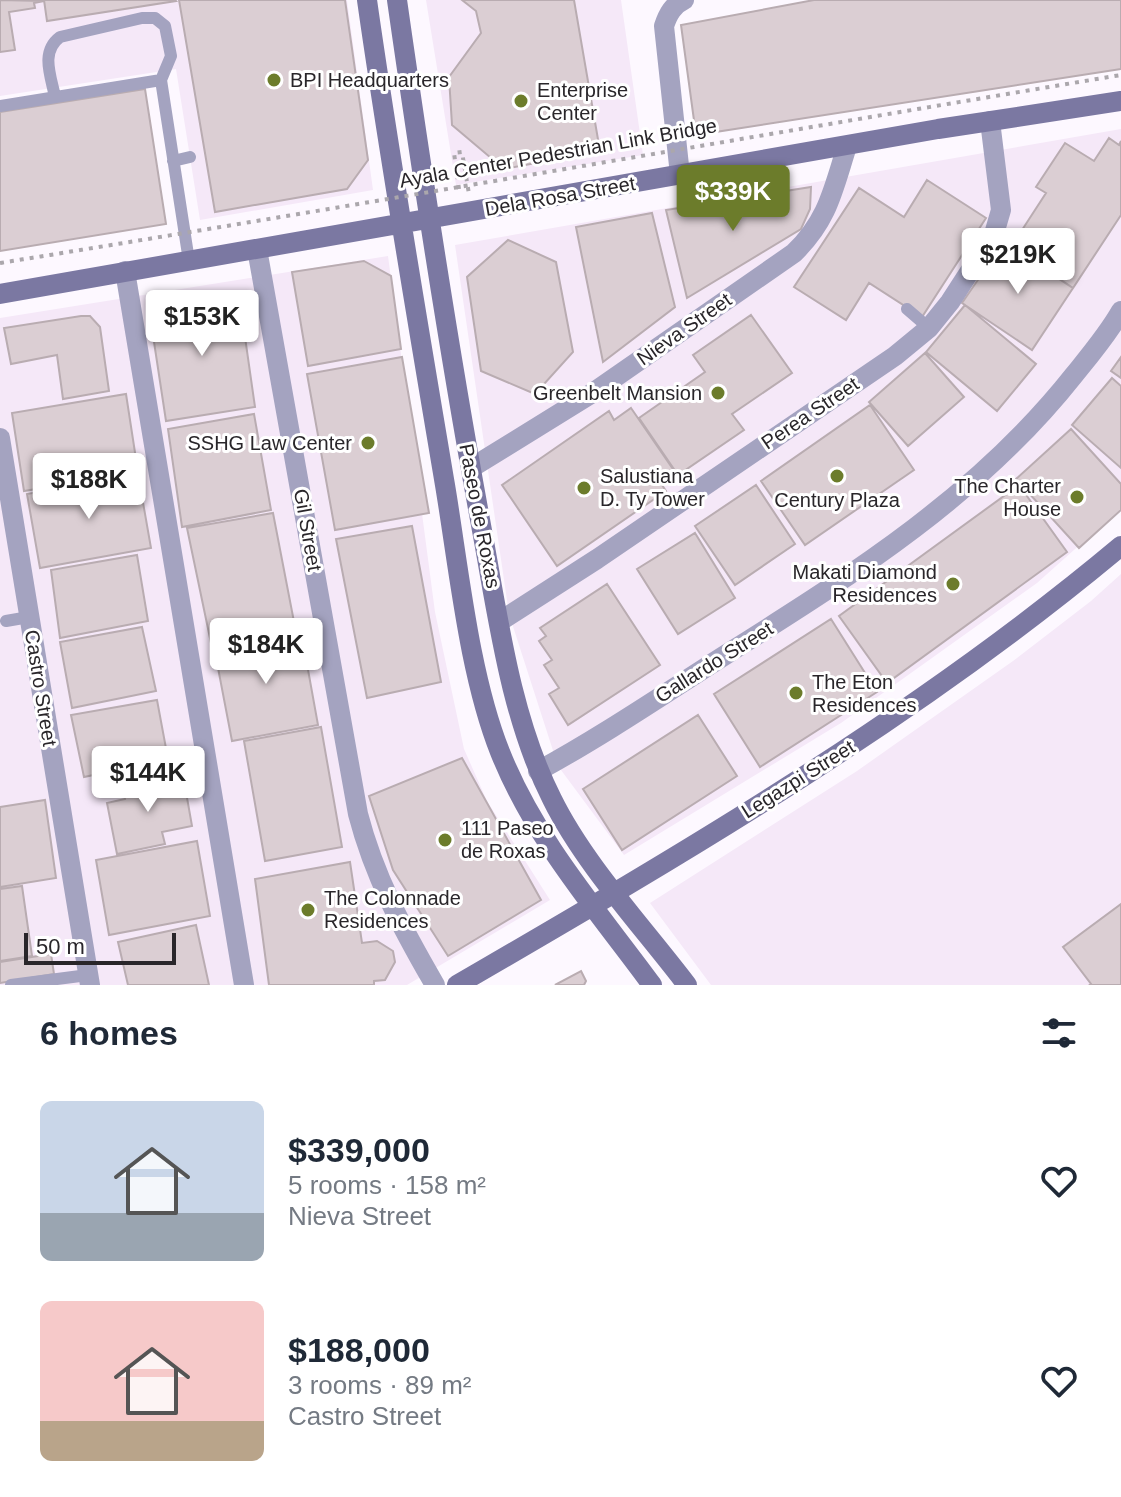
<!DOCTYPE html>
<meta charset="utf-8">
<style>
body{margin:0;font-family:Helvetica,sans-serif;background:#f2f2f3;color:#1f2937;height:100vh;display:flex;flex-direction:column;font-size:30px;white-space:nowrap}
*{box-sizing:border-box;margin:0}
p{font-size:26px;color:#747a83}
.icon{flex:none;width:44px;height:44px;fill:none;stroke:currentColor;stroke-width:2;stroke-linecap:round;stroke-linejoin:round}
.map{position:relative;height:985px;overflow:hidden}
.sheet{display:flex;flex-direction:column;background:#fff;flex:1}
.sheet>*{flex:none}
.scale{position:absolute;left:24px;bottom:20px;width:152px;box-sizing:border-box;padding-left:8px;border:4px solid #29262a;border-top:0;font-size:22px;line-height:28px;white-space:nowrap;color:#29262a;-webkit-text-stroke:6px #fff;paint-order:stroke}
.price{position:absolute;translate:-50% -68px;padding:0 18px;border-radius:8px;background:#fff;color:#222;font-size:26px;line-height:52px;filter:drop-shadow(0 2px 4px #0008)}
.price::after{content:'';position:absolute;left:50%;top:48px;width:24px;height:18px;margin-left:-12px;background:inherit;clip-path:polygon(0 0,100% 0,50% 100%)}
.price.selected{background:#6c7c2b;color:#fff}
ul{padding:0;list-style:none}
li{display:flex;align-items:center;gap:24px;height:200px;padding:0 40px}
li span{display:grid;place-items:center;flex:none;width:224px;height:160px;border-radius:12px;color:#555}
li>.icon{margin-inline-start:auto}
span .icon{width:96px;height:96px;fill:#fffc;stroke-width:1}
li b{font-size:34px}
h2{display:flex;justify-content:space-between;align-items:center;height:96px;padding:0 40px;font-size:34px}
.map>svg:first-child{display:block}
.built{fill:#f5e8f8}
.building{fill:#dbced3;stroke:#b9acb1;stroke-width:2}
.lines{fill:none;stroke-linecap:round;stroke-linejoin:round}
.path{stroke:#aba7ac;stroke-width:4;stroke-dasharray:4 6;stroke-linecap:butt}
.lane{stroke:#a4a3c0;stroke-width:12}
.street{stroke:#a4a3c0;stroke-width:20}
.secondary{stroke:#7b78a2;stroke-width:20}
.path-bridge{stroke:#aba7ac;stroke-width:4;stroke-dasharray:4 6;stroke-linecap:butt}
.poi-dot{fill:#6c7c2b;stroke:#fff;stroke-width:3}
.labels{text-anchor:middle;stroke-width:6;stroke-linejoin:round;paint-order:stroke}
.poi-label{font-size:20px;fill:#29262a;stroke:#fff;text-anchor:start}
.street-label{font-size:20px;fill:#29262a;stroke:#fff}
</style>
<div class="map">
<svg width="1121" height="985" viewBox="0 0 1121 985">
<rect width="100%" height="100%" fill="#fdf8ff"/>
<!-- built -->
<path class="built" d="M 0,0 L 347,0 L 373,190 L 200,220 L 176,69 L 0,96 Z
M 426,0 L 621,0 L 643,155 L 456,185 Z
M 1121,129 L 1121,508 L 1037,583 L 841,723 L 624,855 L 558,766 L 509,614 L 455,245 Z
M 388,256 L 435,612 L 464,749 L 487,801 L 550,900 L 407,985 L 0,985 L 0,318 Z
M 1121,574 L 1121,985 L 711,985 L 650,903 L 857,771 L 1013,661 L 1091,601 Z"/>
<!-- building -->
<path class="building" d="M 0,0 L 44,1 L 34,3 L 35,8 L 9,12 L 15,50 L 0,52 Z
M 44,0 L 175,0 L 176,1 L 47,21 Z
M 179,0 L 345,0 L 368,160 L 347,189 L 215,212 Z
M 462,0 L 574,0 L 600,151 L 504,169 L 452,125 L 449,77 L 481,33 L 476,11 Z
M 814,0 L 1121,0 L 1121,69 L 696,135 L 681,25 Z
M 145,89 L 166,224 L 0,251 L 0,112 Z
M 1109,138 L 1119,145 L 1121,141 L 1121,215 L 1073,288 L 1011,247 L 1046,193 L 1036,187 L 1065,143 L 1094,161 Z
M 927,180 L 986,218 L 922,317 L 869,283 L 846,320 L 794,287 L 859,188 L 904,217 Z
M 811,187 L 810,209 L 801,229 L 687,298 L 666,210 Z
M 652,213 L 675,307 L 603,362 L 576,227 Z
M 508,240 L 556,262 L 573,352 L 535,394 L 481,371 L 467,277 Z
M 1004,242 L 1073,288 L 1032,350 L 962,303 Z
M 364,261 L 391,276 L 401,349 L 308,366 L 292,272 Z
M 239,295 L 255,407 L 166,421 L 149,309 Z
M 965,305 L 1036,364 L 997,411 L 926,352 Z
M 751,315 L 792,373 L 732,414 L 744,430 L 678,475 L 639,418 L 705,372 L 693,355 Z
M 81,316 L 90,316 L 100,327 L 109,391 L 63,399 L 57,355 L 11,364 L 4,328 Z
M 925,353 L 964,397 L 908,446 L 869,402 Z
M 402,357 L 429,513 L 335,530 L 307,374 Z
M 1121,357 L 1121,378 L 1111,371 Z
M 1112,378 L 1121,386 L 1121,468 L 1072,425 Z
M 126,394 L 138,472 L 24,491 L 12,413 Z
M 870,405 L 914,470 L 805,545 L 761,481 Z
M 631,408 L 677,475 L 662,485 L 666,491 L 557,566 L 502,485 L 609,411 L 614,420 Z
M 254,414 L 271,510 L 182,527 L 168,429 Z
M 1071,429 L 1121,484 L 1121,510 L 1079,548 L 1016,479 Z
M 138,474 L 151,548 L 40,568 L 27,494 Z
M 756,485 L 795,544 L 735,585 L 695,526 Z
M 1019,485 L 1067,552 L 887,683 L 839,616 Z
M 273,513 L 295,627 L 211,643 L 187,528 Z
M 412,526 L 441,682 L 367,698 L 336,539 Z
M 695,533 L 735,598 L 678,634 L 637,569 Z
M 137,555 L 148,621 L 60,638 L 51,570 Z
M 607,584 L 660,665 L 568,725 L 549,694 L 559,688 L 544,665 L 552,660 L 539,641 L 546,636 L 540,628 Z
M 831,619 L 877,692 L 760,767 L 714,694 Z
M 142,627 L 156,691 L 72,708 L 60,642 Z
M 301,631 L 318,725 L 232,741 L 214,647 Z
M 157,700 L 168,759 L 84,777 L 71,715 Z
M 698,715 L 737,776 L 622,850 L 583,789 Z
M 321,727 L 342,847 L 265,861 L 244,741 Z
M 462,758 L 541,900 L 448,956 L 393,870 L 369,796 Z
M 161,777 L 162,782 L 174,780 L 177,794 L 186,792 L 192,826 L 162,832 L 165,844 L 117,854 L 107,803 L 125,799 L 123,785 Z
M 45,800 L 56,878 L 0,887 L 0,807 Z
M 197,841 L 210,916 L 109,935 L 96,860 Z
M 350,862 L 362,943 L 377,941 L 393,951 L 395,962 L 385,980 L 374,981 L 374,985 L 269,985 L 255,879 Z
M 22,886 L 32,956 L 0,961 L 0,889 Z
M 1121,904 L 1121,985 L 1089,985 L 1091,984 L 1063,947 Z
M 196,925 L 209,985 L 128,985 L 118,942 Z
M 51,954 L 54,974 L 0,983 L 0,962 Z
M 581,971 L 586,981 L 584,985 L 555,985 Z"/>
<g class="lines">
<!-- path -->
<path class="path" d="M 459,189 L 454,153 L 462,152 L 469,194"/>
<!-- lane -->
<path class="lane" d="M 161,80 L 189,261
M 55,97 C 51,76 40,52 60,37 L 142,18 L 155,18 L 165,26 L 171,56 L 161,80
M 0,106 L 161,80
M 173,161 L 190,157
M 907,309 L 929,328
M 6,621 L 29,617
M 11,985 L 88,975"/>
<!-- street -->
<path class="street" d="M 680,175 L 664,26 C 668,14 673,5 684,0
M 257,249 L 358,814 C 374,876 403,930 435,985
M 125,271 L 244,985
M 0,438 L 90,985
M 471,468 L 594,392 L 794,253 C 828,220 833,190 847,146
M 499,622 L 597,559 L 895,356 L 929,328 L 950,302 L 994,234 L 1001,210 L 990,121
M 538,771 C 604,735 667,692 730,652 C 857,572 980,494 1074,375 C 1091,354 1108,334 1121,311"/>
<!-- secondary -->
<path class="secondary" d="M 367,0 C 390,162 418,324 445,485 C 459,569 469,674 500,752 C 535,840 597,910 652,985
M 397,0 C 422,175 449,351 481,525 C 498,616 510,716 552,799 C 584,864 643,927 687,985
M 0,294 L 938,129 L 1121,101
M 457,985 C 686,852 917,717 1121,546"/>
<!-- path-bridge -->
<path class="path-bridge" d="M 0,263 C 374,203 747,137 1121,75"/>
</g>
<!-- markers -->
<g class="poi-dot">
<circle cx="274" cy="80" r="8"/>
<circle cx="521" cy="101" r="8"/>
<circle cx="718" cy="393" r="8"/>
<circle cx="368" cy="443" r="8"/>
<circle cx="837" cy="476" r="8"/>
<circle cx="584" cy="488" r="8"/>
<circle cx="1077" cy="497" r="8"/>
<circle cx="953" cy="584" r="8"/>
<circle cx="796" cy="693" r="8"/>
<circle cx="445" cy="840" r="8"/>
<circle cx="308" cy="910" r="8"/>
</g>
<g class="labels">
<!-- poi labels -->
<g class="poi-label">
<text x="290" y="87">BPI Headquarters</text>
<text x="537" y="97">Enterprise<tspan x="537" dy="23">Center</tspan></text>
<text x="702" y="400" text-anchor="end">Greenbelt Mansion</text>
<text x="352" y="450" text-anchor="end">SSHG Law Center</text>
<text x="600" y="483">Salustiana<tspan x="600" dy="23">D. Ty Tower</tspan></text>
<text x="1061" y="493" text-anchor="end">The Charter<tspan x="1061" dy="23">House</tspan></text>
<text x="837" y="507" text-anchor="middle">Century Plaza</text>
<text x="937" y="579" text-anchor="end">Makati Diamond<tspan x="937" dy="23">Residences</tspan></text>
<text x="812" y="689">The Eton<tspan x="812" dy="23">Residences</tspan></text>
<text x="461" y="835">111 Paseo<tspan x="461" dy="23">de Roxas</tspan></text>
<text x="324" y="905">The Colonnade<tspan x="324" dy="23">Residences</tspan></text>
</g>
<!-- street labels -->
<g class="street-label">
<text transform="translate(558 153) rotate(-10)" y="7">Ayala Center Pedestrian Link Bridge</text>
<text transform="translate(560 196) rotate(-10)" y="7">Dela Rosa Street</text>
<text transform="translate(684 329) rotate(-35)" y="7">Nieva Street</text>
<text transform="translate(810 413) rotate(-34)" y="7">Perea Street</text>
<text transform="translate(480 516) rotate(79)" y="7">Paseo de Roxas</text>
<text transform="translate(308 530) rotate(80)" y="7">Gil Street</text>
<text transform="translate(714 662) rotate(-32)" y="7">Gallardo Street</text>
<text transform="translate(41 688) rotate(81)" y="7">Castro Street</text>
<text transform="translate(798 779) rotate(-32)" y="7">Legazpi Street</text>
</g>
</g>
</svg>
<div class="scale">50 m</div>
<b class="price selected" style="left:733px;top:233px">$339K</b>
<b class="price" style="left:1018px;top:296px">$219K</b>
<b class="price" style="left:202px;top:358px">$153K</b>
<b class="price" style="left:89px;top:521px">$188K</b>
<b class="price" style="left:266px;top:686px">$184K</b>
<b class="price" style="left:148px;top:814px">$144K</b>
</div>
<section class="sheet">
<h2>6 homes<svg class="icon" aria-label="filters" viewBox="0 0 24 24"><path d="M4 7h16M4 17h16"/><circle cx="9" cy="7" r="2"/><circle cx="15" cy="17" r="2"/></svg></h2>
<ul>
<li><span style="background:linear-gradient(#c9d6e8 70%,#9aa5b1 0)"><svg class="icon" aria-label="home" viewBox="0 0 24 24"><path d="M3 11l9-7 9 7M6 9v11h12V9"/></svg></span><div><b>$339,000</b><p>5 rooms · 158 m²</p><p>Nieva Street</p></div><svg class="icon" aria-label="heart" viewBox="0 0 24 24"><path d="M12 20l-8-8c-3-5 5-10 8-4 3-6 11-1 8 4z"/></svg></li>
<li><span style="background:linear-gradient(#f6c9c9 75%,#b9a48a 0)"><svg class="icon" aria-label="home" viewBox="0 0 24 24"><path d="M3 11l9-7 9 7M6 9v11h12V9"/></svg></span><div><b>$188,000</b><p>3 rooms · 89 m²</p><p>Castro Street</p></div><svg class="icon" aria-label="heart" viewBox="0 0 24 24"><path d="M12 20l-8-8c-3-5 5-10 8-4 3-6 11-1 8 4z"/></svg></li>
</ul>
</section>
